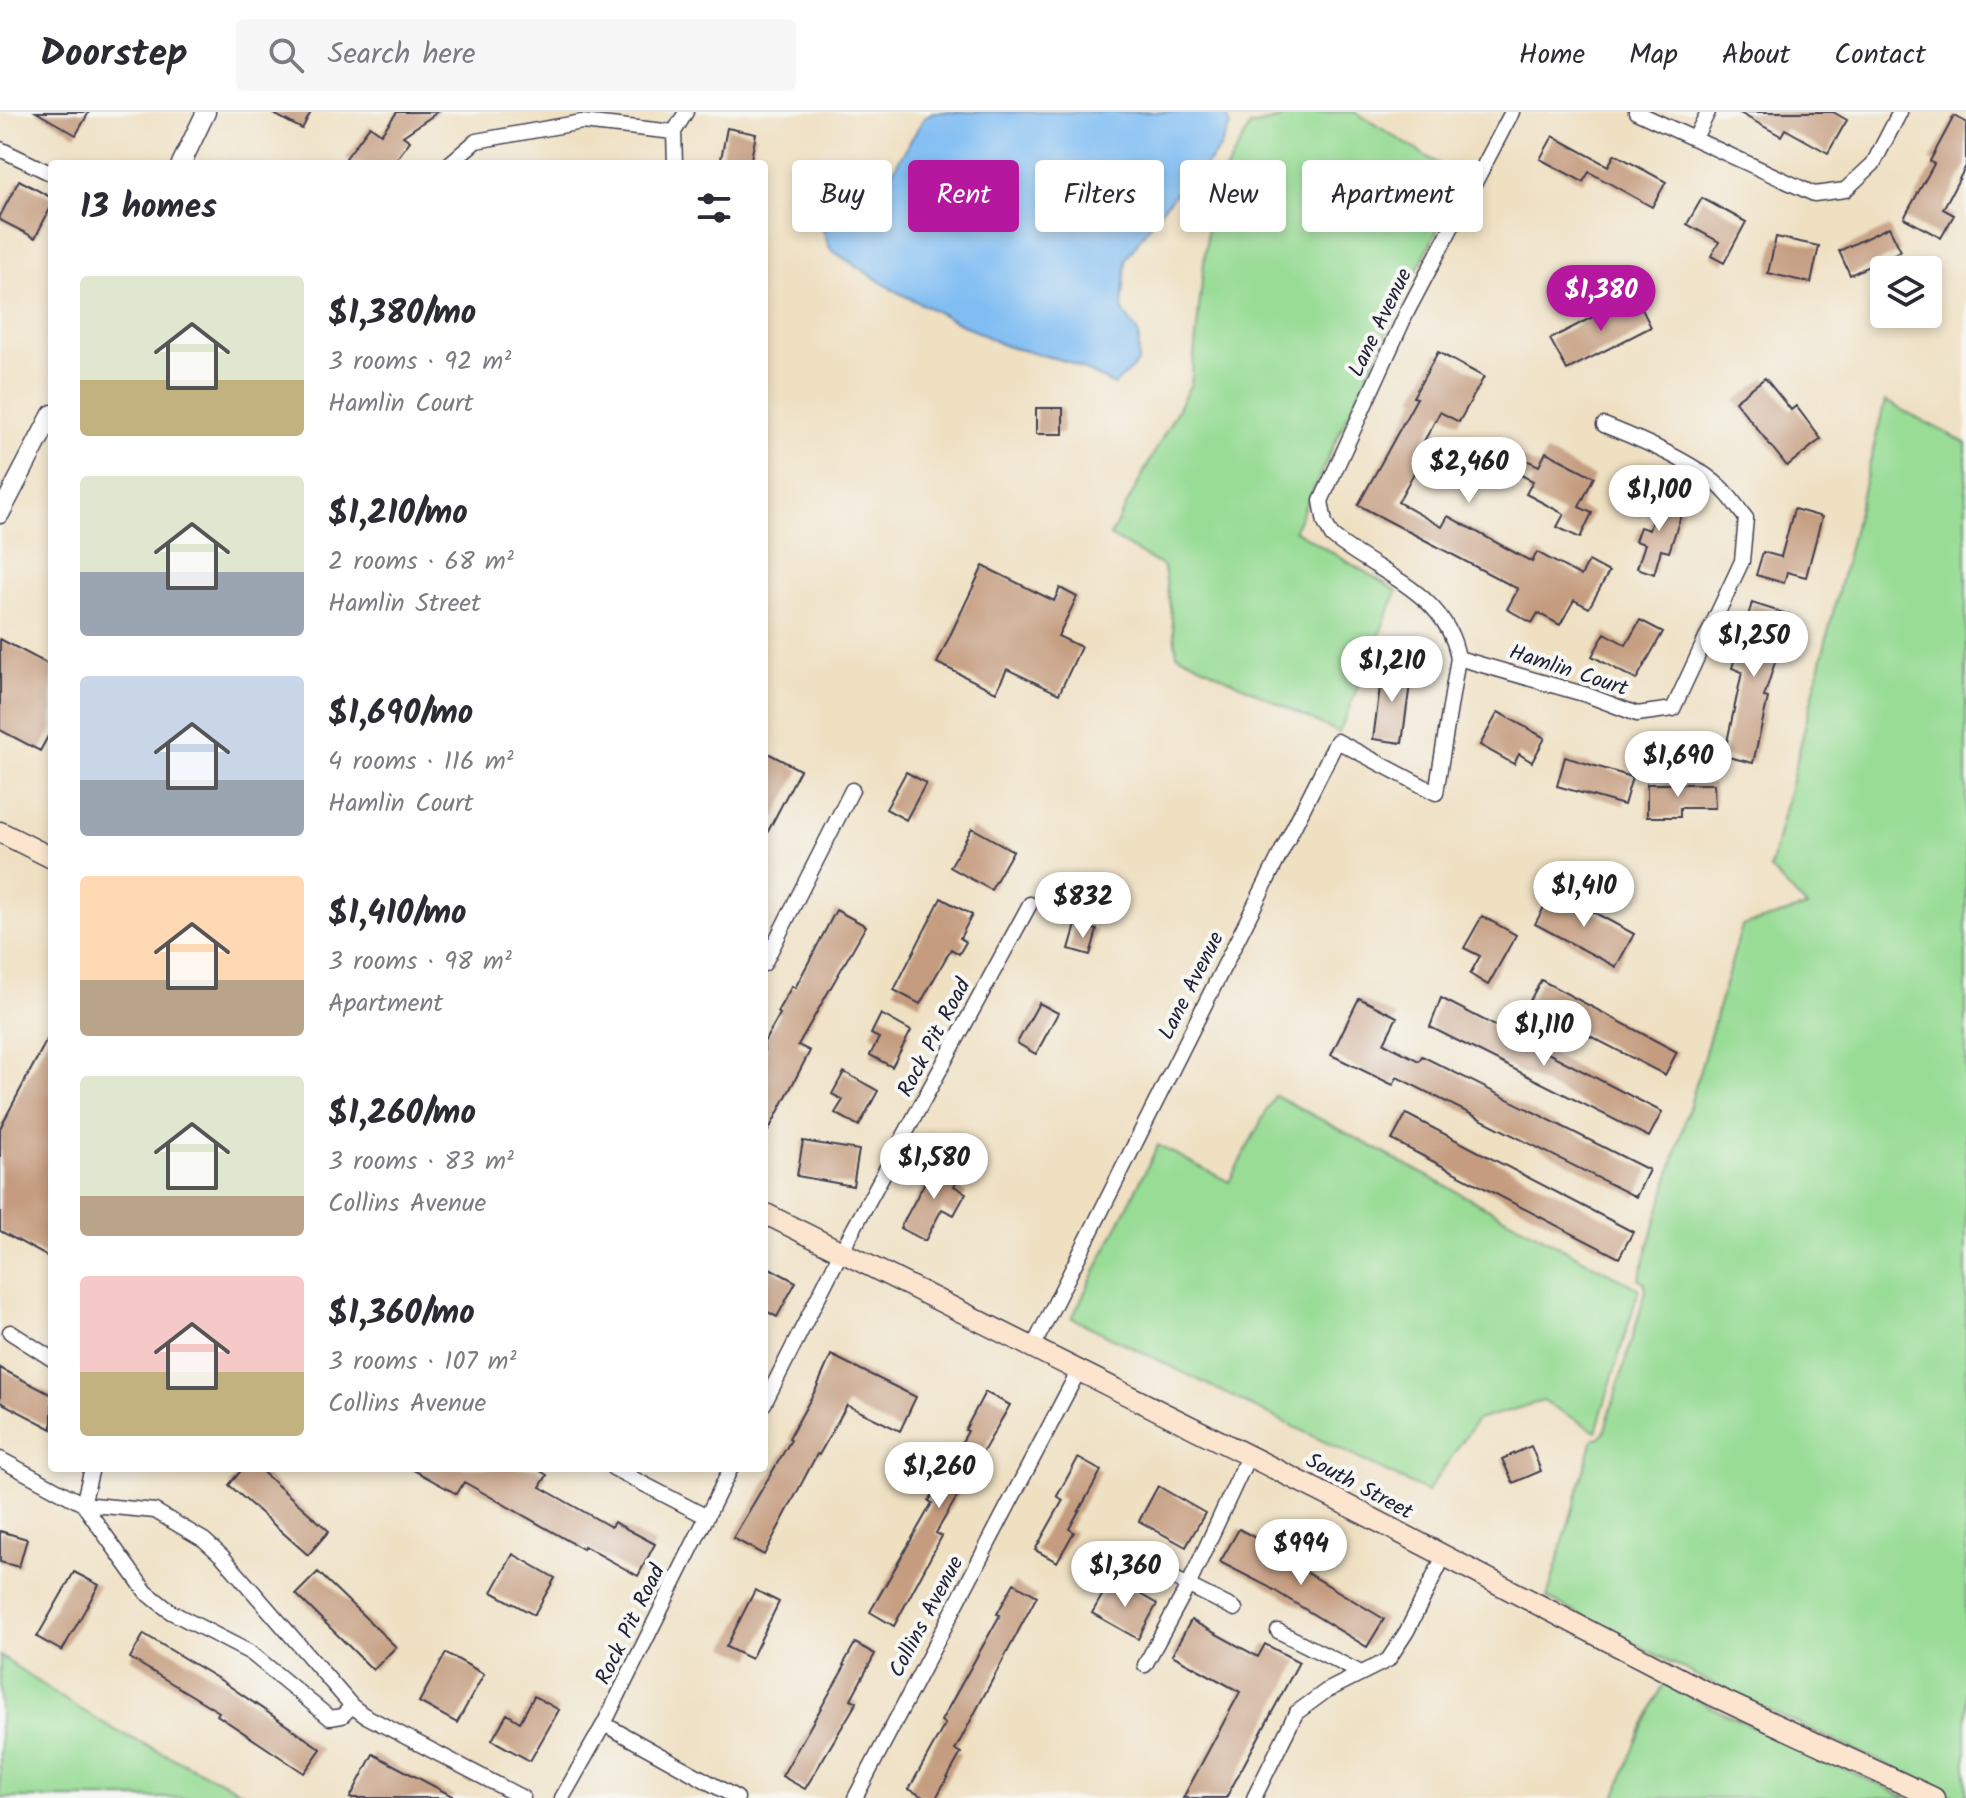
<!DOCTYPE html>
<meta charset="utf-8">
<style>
body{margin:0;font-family:Kalam,sans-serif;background:#f7f7f7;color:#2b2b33;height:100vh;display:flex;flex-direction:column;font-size:30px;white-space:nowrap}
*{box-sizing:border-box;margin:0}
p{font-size:26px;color:#7c7c81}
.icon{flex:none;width:44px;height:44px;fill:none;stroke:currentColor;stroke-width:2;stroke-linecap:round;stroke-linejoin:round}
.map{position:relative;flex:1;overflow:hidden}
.side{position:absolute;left:48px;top:48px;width:720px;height:1312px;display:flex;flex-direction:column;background:#fff;border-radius:8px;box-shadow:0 4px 12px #0003}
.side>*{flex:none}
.guide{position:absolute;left:792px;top:48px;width:760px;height:72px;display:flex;gap:16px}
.tools{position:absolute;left:1870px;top:144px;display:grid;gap:16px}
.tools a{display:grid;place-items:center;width:72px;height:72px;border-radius:8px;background:#fff;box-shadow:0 4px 12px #0003;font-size:40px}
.price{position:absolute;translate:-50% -68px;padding:0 18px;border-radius:28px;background:#fff;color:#222;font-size:26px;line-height:52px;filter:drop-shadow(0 2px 4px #0008)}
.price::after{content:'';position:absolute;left:50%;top:48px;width:24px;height:18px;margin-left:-12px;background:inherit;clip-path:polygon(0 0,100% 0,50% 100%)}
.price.active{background:#b5179e;color:#fff}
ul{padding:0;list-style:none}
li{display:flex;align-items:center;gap:24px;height:200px;padding:0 32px}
li span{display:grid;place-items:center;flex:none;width:224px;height:160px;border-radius:8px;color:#555}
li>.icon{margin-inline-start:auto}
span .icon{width:96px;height:96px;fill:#fffc;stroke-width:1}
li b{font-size:34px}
h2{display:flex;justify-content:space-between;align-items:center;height:96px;padding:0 32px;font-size:34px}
.chip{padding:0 28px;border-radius:8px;background:#fff;box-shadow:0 4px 12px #0003;font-size:28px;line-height:72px}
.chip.active{background:#b5179e;color:#fff}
header{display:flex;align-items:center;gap:48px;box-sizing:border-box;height:112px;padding:0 40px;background:#fff;border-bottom:2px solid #e1e1e2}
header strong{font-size:38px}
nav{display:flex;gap:44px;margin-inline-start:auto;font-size:28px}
.search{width:560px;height:72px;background:#f7f7f7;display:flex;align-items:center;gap:20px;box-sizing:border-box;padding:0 28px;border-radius:8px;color:#7c7c81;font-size:30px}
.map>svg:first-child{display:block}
.green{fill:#98dc95;stroke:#5d7f68;stroke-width:2}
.water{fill:#80bdf3;stroke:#517097;stroke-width:2}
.building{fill:#c59c7f}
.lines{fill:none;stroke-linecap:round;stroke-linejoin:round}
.minor-casing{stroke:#413e4f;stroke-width:17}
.tertiary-casing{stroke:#413e4f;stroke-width:21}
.secondary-casing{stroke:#413e4f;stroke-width:23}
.minor{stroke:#fff;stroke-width:14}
.tertiary{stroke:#fff;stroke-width:18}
.secondary{stroke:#fce5cf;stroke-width:20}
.labels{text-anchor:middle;stroke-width:8;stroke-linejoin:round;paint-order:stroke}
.street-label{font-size:22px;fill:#22223b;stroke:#f6f6f2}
</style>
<header>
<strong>Doorstep</strong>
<div class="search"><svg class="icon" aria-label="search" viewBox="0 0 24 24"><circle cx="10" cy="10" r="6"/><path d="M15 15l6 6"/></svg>Search here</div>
<nav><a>Home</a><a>Map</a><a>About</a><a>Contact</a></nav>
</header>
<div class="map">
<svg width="1966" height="1686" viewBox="0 0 1966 1686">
<rect width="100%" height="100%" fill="#f6f6f2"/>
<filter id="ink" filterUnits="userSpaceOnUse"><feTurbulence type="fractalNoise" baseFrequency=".0125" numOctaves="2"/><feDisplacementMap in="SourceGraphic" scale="16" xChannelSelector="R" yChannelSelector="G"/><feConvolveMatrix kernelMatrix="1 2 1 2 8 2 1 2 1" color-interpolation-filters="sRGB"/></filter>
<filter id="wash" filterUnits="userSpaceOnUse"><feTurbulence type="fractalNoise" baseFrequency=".006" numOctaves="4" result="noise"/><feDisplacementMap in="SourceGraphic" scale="32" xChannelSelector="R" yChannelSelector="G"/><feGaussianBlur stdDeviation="1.8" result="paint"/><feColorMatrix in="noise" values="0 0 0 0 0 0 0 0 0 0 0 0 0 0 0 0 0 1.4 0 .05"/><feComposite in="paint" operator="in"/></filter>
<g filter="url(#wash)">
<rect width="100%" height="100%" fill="#efe0c2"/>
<!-- green -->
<path class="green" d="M 1292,0 L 1355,0 L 1463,67 L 1398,196 L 1294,418 L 1397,479 L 1339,621 L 1177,542 L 1164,455 L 1110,424 L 1191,272 L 1211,85 L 1250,14 L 1277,8 Z
M 1885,289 L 1966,331 L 1966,1686 L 1950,1682 L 1717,1574 L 1547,1486 L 1593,1327 L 1599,1327 L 1604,1321 L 1646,1179 L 1645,1171 L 1639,1167 L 1742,814 L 1807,795 L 1770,757 Z
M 1275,983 L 1639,1177 L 1596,1319 L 1543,1289 L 1477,1308 L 1427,1380 L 1072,1206 L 1158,1033 L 1229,1070 Z
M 0,1544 L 70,1591 L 117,1619 L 243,1680 L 266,1686 L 0,1686 Z
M 1664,1571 L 1715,1597 L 1908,1686 L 1615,1686 L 1636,1630 Z"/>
<!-- water -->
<path class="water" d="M 933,0 L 1226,0 L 1230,14 L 1220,36 L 1190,73 L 1185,71 L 1159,100 L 1126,147 L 1122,197 L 1139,223 L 1138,251 L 1114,273 L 1069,250 L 1005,234 L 893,178 L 830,137 L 820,110 L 830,89 L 852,68 L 872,73 L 891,62 L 924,6 Z"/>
<g id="blocks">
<!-- building -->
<path class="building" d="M 36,0 L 89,0 L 76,23 Z
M 270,0 L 311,0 L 302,17 Z
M 397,0 L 438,0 L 403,24 L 410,29 L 393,52 L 354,52 L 346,46 L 370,14 L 381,22 Z
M 1738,0 L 1833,0 L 1847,8 L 1828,41 L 1785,17 L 1781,24 Z
M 1954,4 L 1966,10 L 1966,54 L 1943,97 L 1954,103 L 1941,126 L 1904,106 L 1934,52 L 1930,49 Z
M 727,16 L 756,22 L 750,52 L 720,52 Z
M 1553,24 L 1608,54 L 1615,42 L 1666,70 L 1652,95 L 1589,60 L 1583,70 L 1540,47 Z
M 19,68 L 52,86 L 52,93 L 35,126 L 0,108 L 0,104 Z
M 1702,86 L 1746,110 L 1724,151 L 1711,144 L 1719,130 L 1687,112 Z
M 1889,115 L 1901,139 L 1850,163 L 1839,139 Z
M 1776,125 L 1819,134 L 1811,171 L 1768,161 Z
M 1635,183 L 1651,215 L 1567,258 L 1550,227 Z
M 1438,240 L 1484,265 L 1459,310 L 1440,300 L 1423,331 L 1444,343 L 1431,368 L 1415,359 L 1398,390 L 1442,415 L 1448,404 L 1532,450 L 1537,440 L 1581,464 L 1589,449 L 1609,460 L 1589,496 L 1574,488 L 1560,513 L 1538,501 L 1532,511 L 1507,497 L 1518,477 L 1358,393 L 1417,286 L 1413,285 Z
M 1765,266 L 1791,298 L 1796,294 L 1821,327 L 1787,354 L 1735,289 Z
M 1036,296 L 1063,296 L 1063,322 L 1036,322 Z
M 1546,340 L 1594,365 L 1579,395 L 1592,401 L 1580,426 L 1557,415 L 1564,402 L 1526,382 L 1533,369 L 1511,358 L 1518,344 L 1539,354 Z
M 1661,383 L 1685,391 L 1669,440 L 1661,438 L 1654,462 L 1637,456 L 1645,432 L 1635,429 L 1640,415 L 1649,418 Z
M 1794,397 L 1822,405 L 1806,465 L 1787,460 L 1784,471 L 1756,463 L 1763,440 L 1781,445 Z
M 983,454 L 1054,489 L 1060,476 L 1077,485 L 1058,524 L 1081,535 L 1059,582 L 1007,557 L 996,580 L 937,551 Z
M 1752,491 L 1790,503 L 1764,585 L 1768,586 L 1753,651 L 1724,644 L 1742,560 L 1732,556 Z
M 1640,508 L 1663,520 L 1636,568 L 1592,544 L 1605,521 L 1626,533 Z
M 0,527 L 52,554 L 52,617 L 40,639 L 0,618 Z
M 1383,553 L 1412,557 L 1402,631 L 1373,627 Z
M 1498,600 L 1545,626 L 1532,650 L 1519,642 L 1514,652 L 1480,633 Z
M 764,639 L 800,658 L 764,727 Z
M 1565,645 L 1632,665 L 1624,693 L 1557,674 Z
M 906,660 L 926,671 L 906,708 L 886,697 Z
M 1647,672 L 1714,672 L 1715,696 L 1680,696 L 1680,705 L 1647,705 Z
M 972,716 L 1013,739 L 991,778 L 950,755 Z
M 1553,778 L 1634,822 L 1616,855 L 1535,812 Z
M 941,786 L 972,803 L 960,826 L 966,830 L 959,842 L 951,837 L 920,892 L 894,878 Z
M 836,798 L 866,814 L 798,933 L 810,939 L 764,1027 L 764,930 L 780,902 L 777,900 L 792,874 L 795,876 Z
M 1482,804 L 1516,823 L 1488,873 L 1470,862 L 1480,844 L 1464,836 Z
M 1076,813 L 1097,818 L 1090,843 L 1069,837 Z
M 1541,868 L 1677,940 L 1665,963 L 1528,892 Z
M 1359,886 L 1397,905 L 1384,931 L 1419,949 L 1422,944 L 1649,1058 L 1636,1085 L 1397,965 L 1393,973 L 1331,943 Z
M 1441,886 L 1662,1000 L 1649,1025 L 1430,915 Z
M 1039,891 L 1058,901 L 1036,942 L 1017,931 Z
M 881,902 L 911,919 L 892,955 L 870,943 L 879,926 L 871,922 Z
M 52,918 L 52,1147 L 0,1119 L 0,1016 Z
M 844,960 L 878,979 L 859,1014 L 835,1001 L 843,988 L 832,982 Z
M 1406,1002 L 1633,1120 L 1619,1146 L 1392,1028 Z
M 803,1029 L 859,1038 L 853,1074 L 797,1064 Z
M 937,1048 L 961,1061 L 954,1074 L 966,1081 L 954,1103 L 942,1097 L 925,1129 L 900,1116 Z
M 764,1153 L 796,1170 L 777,1205 L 764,1198 Z
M 831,1243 L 916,1285 L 900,1319 L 847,1293 L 819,1343 L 817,1342 L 764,1443 L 733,1426 L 791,1328 L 789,1326 L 816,1277 Z
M 0,1256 L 52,1283 L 52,1317 L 0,1290 Z
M 985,1280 L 1010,1293 L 936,1421 L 942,1424 L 894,1514 L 870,1500 L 932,1391 L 929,1389 L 968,1319 L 965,1318 Z
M 1531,1334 L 1541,1359 L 1513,1371 L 1502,1347 Z
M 1078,1346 L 1101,1359 L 1069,1417 L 1074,1420 L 1057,1450 L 1035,1438 L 1063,1388 L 1057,1384 Z
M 243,1356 L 258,1356 L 329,1419 L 308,1443 L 229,1373 Z
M 410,1356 L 535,1356 L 547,1363 L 540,1375 L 611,1415 L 614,1410 L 655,1432 L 638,1464 L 584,1434 L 583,1437 L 464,1370 L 457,1382 Z
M 1158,1374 L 1205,1401 L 1186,1435 L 1139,1409 Z
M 1239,1417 L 1285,1442 L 1283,1446 L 1384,1507 L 1367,1535 L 1267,1474 L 1220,1450 Z
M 0,1419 L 27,1427 L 19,1455 L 0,1450 Z
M 513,1442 L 555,1466 L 534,1503 L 492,1480 Z
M 74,1460 L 99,1473 L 62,1539 L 37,1525 Z
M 318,1460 L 396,1535 L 373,1558 L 296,1482 Z
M 1112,1466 L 1157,1492 L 1138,1527 L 1092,1501 Z
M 1014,1471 L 1037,1484 L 955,1638 L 961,1641 L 936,1686 L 925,1686 L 909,1677 L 945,1612 L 941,1609 L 1000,1503 L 997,1502 Z
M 755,1478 L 779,1490 L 751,1547 L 726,1535 Z
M 1191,1508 L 1258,1545 L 1265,1532 L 1299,1550 L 1226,1686 L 1183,1686 L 1240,1580 L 1172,1543 Z
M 144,1522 L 222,1569 L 321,1637 L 304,1661 L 217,1603 L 219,1600 L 130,1546 Z
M 855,1531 L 875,1542 L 851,1587 L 857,1590 L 805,1677 L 782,1664 L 845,1554 L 843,1553 Z
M 446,1541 L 484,1562 L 457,1611 L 419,1590 Z
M 534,1584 L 559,1598 L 530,1649 L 492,1628 L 507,1602 L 520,1610 Z
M 373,1642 L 456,1686 L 350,1686 Z"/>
</g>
</g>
<g filter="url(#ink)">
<use href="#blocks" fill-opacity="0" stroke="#413e4f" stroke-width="2"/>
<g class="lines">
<defs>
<path id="minor" d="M 1636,0 L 1814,82 L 1845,78 L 1873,52 L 1900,0
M 1695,26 L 1708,0
M 0,37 L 52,62
M 449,52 L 476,29 L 582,10 L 674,20
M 675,52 L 674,20 L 686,0
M 1458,546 L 1587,583 L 1637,602 L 1673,597 L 1742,449 L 1746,406 C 1739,398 1733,388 1726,381 C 1703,354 1637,326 1604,313
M 764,852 L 852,678
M 10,1220 L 52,1247
M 1033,1235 L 1337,629 L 1436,681 L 1458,546 C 1447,480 1378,462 1332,424 L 1325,411 L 1321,389 L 1407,200 L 1512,0
M 764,1292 L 841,1140 L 1030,792
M 0,1347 L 83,1392 L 155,1399 L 204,1428 L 222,1444 L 352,1594 L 364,1603 L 523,1686
M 92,1356 L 83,1392 L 146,1480 L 171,1500 L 251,1541 L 330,1606 L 342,1604 L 352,1594
M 613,1356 L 707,1405
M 1143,1451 L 1235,1497
M 1278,1519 L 1361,1561
M 1145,1553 L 1188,1474 L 1249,1343
M 604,1612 L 737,1686
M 562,1686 L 604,1612 L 731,1356
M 855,1686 L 1079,1258
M 1254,1686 L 1296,1601 L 1326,1579 L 1388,1548 L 1407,1519 L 1444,1444"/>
<path id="tertiary" d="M 181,52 L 206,0
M 0,402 L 52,302"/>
<path id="secondary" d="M 0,720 L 52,746
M 764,1101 L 1337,1388 L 1712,1583 L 1934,1686"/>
</defs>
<!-- minor casing -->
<use href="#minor" class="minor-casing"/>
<!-- tertiary casing -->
<use href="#tertiary" class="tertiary-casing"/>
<!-- secondary casing -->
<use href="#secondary" class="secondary-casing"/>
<!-- minor -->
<use href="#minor" class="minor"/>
<!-- tertiary -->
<use href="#tertiary" class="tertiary"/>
<!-- secondary -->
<use href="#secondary" class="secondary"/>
</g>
</g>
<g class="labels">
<!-- street labels -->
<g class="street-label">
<text transform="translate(1379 210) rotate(-64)" y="8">Lane Avenue</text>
<text transform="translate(1569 557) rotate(18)" y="8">Hamlin Court</text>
<text transform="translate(1190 873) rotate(-63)" y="8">Lane Avenue</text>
<text transform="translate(933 925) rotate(-62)" y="8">Rock Pit Road</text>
<text transform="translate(1360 1373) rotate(28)" y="8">South Street</text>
<text transform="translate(925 1504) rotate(-62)" y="8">Collins Avenue</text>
<text transform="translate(629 1512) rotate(-64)" y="8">Rock Pit Road</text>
</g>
</g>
</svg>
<div class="tools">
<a><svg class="icon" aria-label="layers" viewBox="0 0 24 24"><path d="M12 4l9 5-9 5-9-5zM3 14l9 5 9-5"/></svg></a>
</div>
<b class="price active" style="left:1601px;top:221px">$1,380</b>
<b class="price" style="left:1469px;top:393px">$2,460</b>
<b class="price" style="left:1659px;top:421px">$1,100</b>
<b class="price" style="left:1754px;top:567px">$1,250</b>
<b class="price" style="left:1392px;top:592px">$1,210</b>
<b class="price" style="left:1678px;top:687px">$1,690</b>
<b class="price" style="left:1584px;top:817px">$1,410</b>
<b class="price" style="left:1083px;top:828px">$832</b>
<b class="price" style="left:1544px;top:956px">$1,110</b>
<b class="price" style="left:934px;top:1089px">$1,580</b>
<b class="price" style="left:939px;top:1398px">$1,260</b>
<b class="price" style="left:1301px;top:1475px">$994</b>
<b class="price" style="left:1125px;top:1497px">$1,360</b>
<div class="guide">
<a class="chip">Buy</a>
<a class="chip active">Rent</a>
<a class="chip">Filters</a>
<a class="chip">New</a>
<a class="chip">Apartment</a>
</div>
<section class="side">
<h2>13 homes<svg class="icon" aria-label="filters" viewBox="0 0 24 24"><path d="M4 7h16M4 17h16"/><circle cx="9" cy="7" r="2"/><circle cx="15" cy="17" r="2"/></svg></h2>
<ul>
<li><span style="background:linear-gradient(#dfe7d0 65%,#c2b280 0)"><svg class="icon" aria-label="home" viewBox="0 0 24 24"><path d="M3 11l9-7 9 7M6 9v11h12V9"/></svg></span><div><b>$1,380/mo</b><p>3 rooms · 92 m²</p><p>Hamlin Court</p></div></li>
<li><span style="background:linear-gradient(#dfe7d0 60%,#9aa5b1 0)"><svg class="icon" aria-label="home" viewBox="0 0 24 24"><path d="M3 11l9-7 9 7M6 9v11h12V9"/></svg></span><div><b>$1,210/mo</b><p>2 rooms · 68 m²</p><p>Hamlin Street</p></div></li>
<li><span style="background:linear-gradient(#c9d6e8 65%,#9aa5b1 0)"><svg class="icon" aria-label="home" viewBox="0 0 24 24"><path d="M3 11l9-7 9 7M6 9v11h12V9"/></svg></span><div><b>$1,690/mo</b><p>4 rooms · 116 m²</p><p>Hamlin Court</p></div></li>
<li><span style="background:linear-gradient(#ffd9b3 65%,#b9a48a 0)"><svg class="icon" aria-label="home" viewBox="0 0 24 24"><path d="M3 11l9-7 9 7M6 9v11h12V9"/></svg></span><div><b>$1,410/mo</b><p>3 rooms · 98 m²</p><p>Apartment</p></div></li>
<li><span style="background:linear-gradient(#dfe7d0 75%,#b9a48a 0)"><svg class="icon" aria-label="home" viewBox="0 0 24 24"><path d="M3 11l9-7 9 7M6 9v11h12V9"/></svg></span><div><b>$1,260/mo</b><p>3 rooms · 83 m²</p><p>Collins Avenue</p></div></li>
<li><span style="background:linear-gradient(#f6c9c9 60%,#c2b280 0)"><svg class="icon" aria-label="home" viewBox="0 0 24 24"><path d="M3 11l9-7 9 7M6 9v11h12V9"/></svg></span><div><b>$1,360/mo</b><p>3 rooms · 107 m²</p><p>Collins Avenue</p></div></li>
</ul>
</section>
</div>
